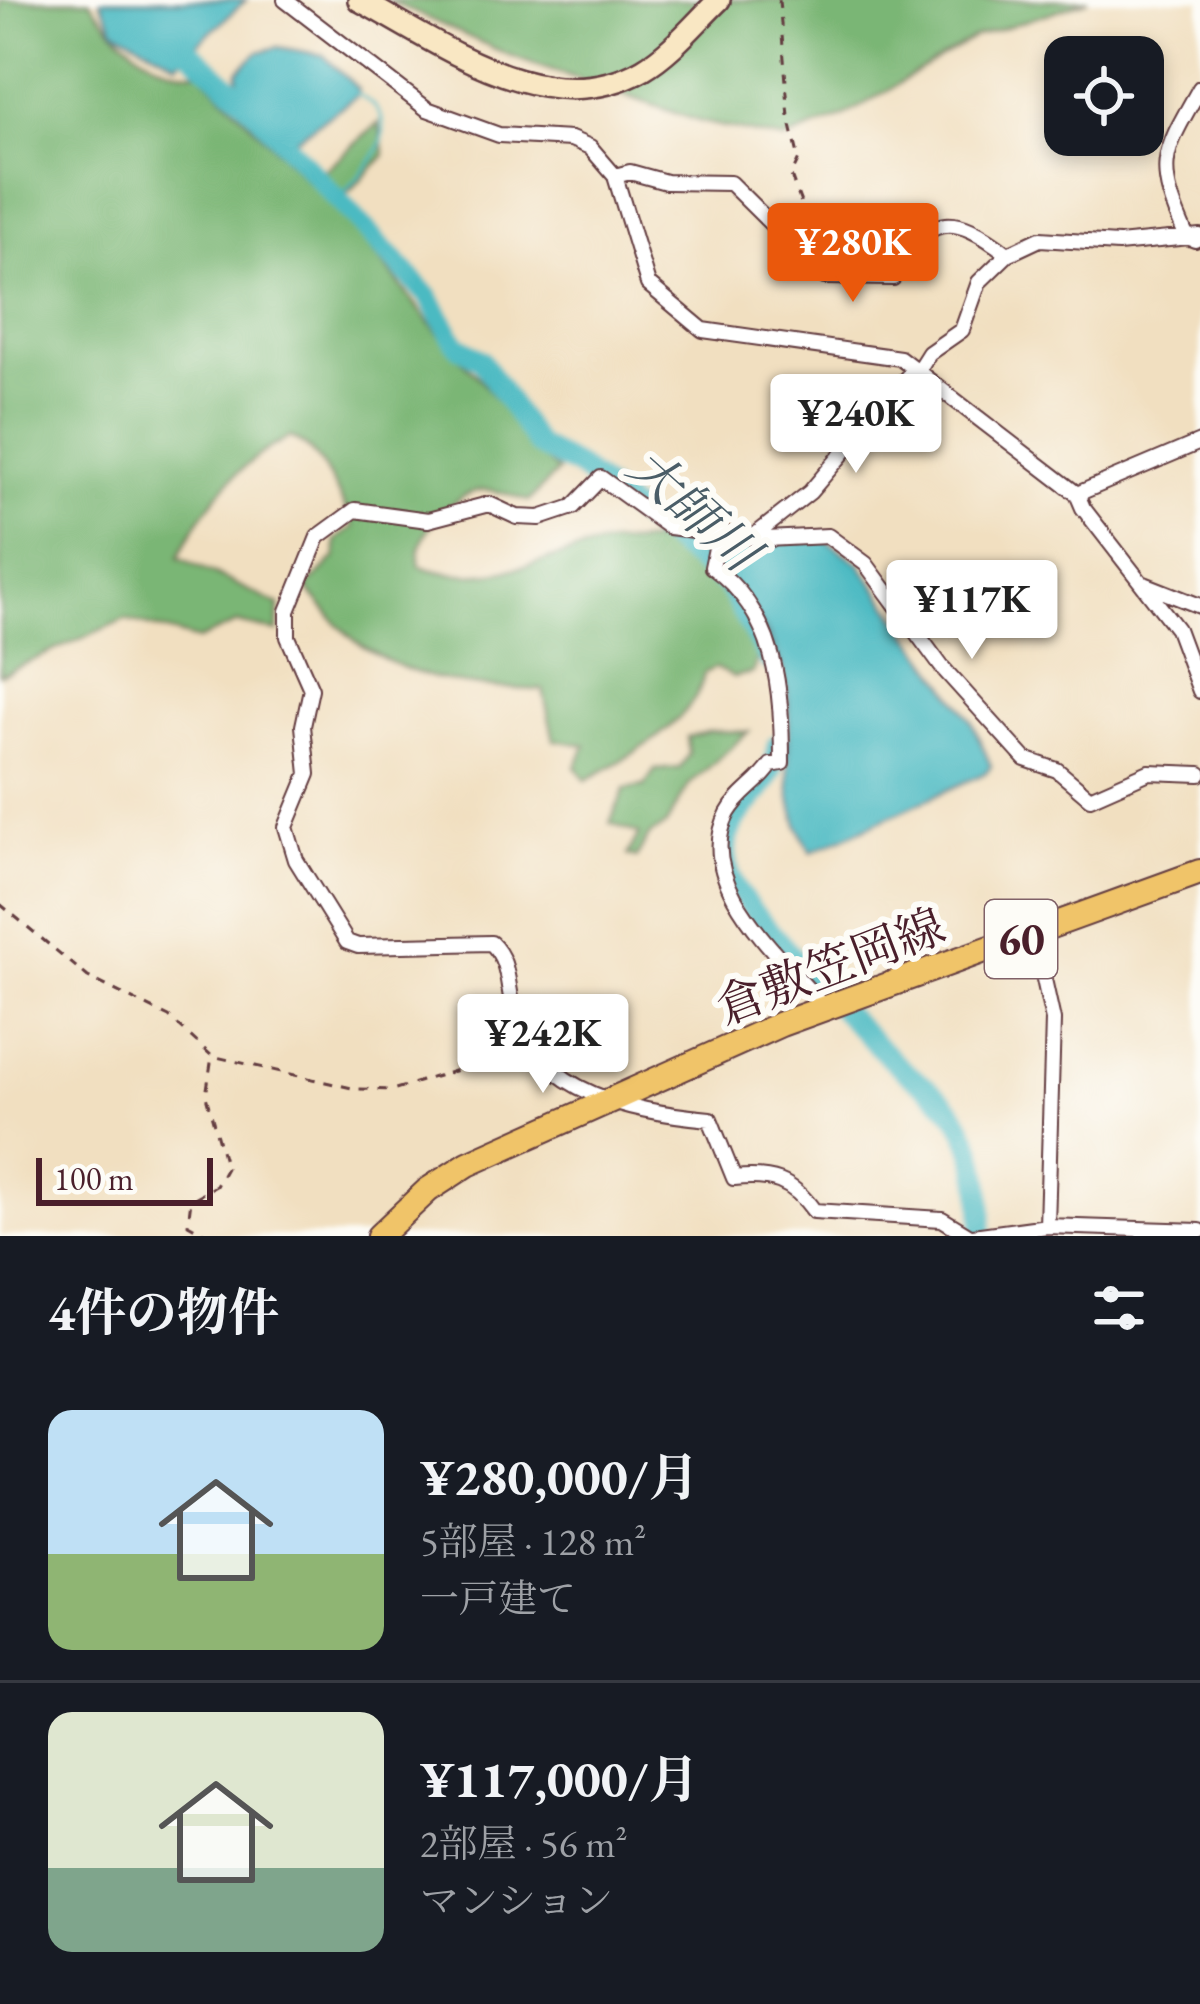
<!DOCTYPE html>
<html lang="ja">
<meta charset="utf-8">
<style>
body{margin:0;font-family:"EB Garamond","Noto Serif JP",serif;background:#242831;color:#f1f3f6;height:100vh;display:flex;flex-direction:column;font-size:45px;white-space:nowrap}
*{box-sizing:border-box;margin:0}
p{font-size:39px;color:#9ea1a6}
.icon{flex:none;width:66px;height:66px;fill:none;stroke:currentColor;stroke-width:2;stroke-linecap:round;stroke-linejoin:round}
.map{position:relative;height:1236px;overflow:hidden}
.panel{display:flex;flex-direction:column;background:#171b24;flex:1}
.panel>*{flex:none}
.fabs{position:absolute;left:1044px;top:36px;display:grid;gap:24px}
.fabs a{display:grid;place-items:center;width:120px;height:120px;border-radius:24px;background:#171b24;box-shadow:0 6px 18px #0003;font-size:60px}
.scale{position:absolute;left:36px;bottom:30px;width:177px;box-sizing:border-box;padding-left:12px;border:6px solid #4a1f2b;border-top:0;font-size:33px;line-height:42px;white-space:nowrap;color:#4a1f2b;-webkit-text-stroke:9px #fdfcf7;paint-order:stroke}
.price{position:absolute;translate:-50% -102px;padding:0 27px;border-radius:12px;background:#fff;color:#222;font-size:39px;line-height:78px;filter:drop-shadow(0 3px 6px #0008)}
.price::after{content:'';position:absolute;left:50%;top:72px;width:36px;height:27px;margin-left:-18px;background:inherit;clip-path:polygon(0 0,100% 0,50% 100%)}
.price.selected{background:#ea580c;color:#fff}
ul{padding:0;list-style:none}
li{display:flex;align-items:center;gap:36px;height:300px;padding:0 48px}
li+li{border-top:3px solid #363941}
li span{display:grid;place-items:center;flex:none;width:336px;height:240px;border-radius:24px;color:#555}
li>.icon{margin-inline-start:auto}
span .icon{width:144px;height:144px;fill:#fffc;stroke-width:1}
li b{font-size:51px}
h2{display:flex;justify-content:space-between;align-items:center;height:144px;padding:0 48px;font-size:51px}
.map>svg:first-child{display:block}
.forest{fill:#7ab674;stroke:#626a50;stroke-width:3}
.water{fill:#4bbac2;stroke:#4a6c76;stroke-width:3}
.lines{fill:none;stroke-linecap:round;stroke-linejoin:round}
.stream{stroke:#4bbac2;stroke-width:3}
.river{stroke:#4bbac2;stroke-width:21}
.street-casing{stroke:#633c41;stroke-width:18}
.secondary-casing{stroke:#633c41;stroke-width:26}
.primary-casing{stroke:#633c41;stroke-width:28}
.path{stroke:#633c41;stroke-width:3;stroke-dasharray:9 9;stroke-linecap:butt}
.street{stroke:#fff;stroke-width:14}
.secondary{stroke:#f9e7c3;stroke-width:21}
.primary{stroke:#f0c469;stroke-width:24}
.labels{text-anchor:middle;stroke-width:12;stroke-linejoin:round;paint-order:stroke}
.shield{fill:#fdfcf7;stroke:#806168;stroke-width:3}
.shield-label{font-size:45px;font-weight:bold;fill:#4a1f2b}
.street-label{font-size:48px;fill:#4a1f2b;stroke:#fdfcf7}
.water-label{font-size:51px;font-style:italic;fill:#4a5d67;stroke:#fdfcf7}
</style>
<div class="map">
<svg width="1200" height="1236" viewBox="0 0 1200 1236">
<rect width="100%" height="100%" fill="#fdfcf7"/>
<filter id="ink" filterUnits="userSpaceOnUse"><feTurbulence type="fractalNoise" baseFrequency=".00833" numOctaves="2"/><feDisplacementMap in="SourceGraphic" scale="24" xChannelSelector="R" yChannelSelector="G"/><feConvolveMatrix kernelMatrix="1 2 1 2 8 2 1 2 1" color-interpolation-filters="sRGB"/></filter>
<filter id="wash" filterUnits="userSpaceOnUse"><feTurbulence type="fractalNoise" baseFrequency=".004" numOctaves="4" result="noise"/><feDisplacementMap in="SourceGraphic" scale="48" xChannelSelector="R" yChannelSelector="G"/><feGaussianBlur stdDeviation="2.7" result="paint"/><feColorMatrix in="noise" values="0 0 0 0 0 0 0 0 0 0 0 0 0 0 0 0 0 1.4 0 .05"/><feComposite in="paint" operator="in"/></filter>
<g filter="url(#wash)">
<rect width="100%" height="100%" fill="#f1dfc0"/>
<!-- forest -->
<path class="forest" d="M 0,0 L 90,0 C 112,34 154,75 199,71 L 310,183 L 379,123 L 385,155 L 336,206 C 384,260 424,321 473,372 C 503,404 523,443 558,471 L 529,501 C 515,498 495,488 481,490 C 451,495 412,537 420,566 C 479,587 527,565 585,549 C 608,542 635,543 660,541 L 721,588 L 759,648 L 753,673 L 733,677 L 715,668 L 704,673 C 697,721 628,758 586,780 L 576,767 L 586,745 L 554,740 L 543,690 C 475,688 414,683 357,642 C 339,629 322,604 306,588 L 336,557 L 336,540 L 354,527 C 339,497 322,449 290,437 C 237,462 204,506 179,557 L 279,605 L 278,632 L 238,623 L 198,640 L 125,619 L 0,675 Z
M 387,0 L 1089,0 L 976,37 L 843,117 L 784,140 L 701,122 L 509,55 Z
M 711,731 L 748,732 L 689,785 L 666,825 L 649,836 L 636,858 L 628,855 L 639,834 L 610,823 L 625,789 L 644,786 L 655,770 L 680,768 L 689,754 L 687,737 Z"/>
<!-- water -->
<path class="water" d="M 100,0 L 246,0 L 177,63 L 114,29 Z
M 278,47 L 323,55 L 358,89 L 355,97 L 294,140 L 238,83 L 238,72 L 258,52 Z
M 820,536 L 859,563 L 971,720 L 991,766 L 985,773 L 811,852 C 770,783 801,736 782,668 C 771,628 742,597 717,564 L 721,539 Z"/>
<g class="lines">
<!-- stream -->
<path class="stream" d="M 338,199 C 368,168 416,122 353,92"/>
<!-- river -->
<path class="river" d="M 179,42 L 242,97 L 429,297 L 457,345 L 481,360 L 537,445 L 579,468 L 727,585 L 769,661
M 777,745 C 775,803 717,808 728,865 C 735,896 758,918 778,940 C 815,982 852,1022 892,1060 C 916,1083 949,1097 964,1129 C 980,1160 985,1202 981,1236"/>
</g>
</g>
<g filter="url(#ink)">
<g class="lines">
<defs>
<path id="street" d="M 285,0 L 427,109 L 499,135 L 571,139 L 590,147 L 615,176 L 648,284 L 703,330 L 900,358 L 1077,494 L 1083,508 L 1177,629 L 1200,691
M 615,176 L 630,172 L 666,182 L 730,183 L 825,277 L 893,278 C 927,214 951,210 1008,254 L 979,282 L 962,330 L 929,353 L 917,372
M 1195,240 L 1187,237 C 1154,165 1162,155 1200,88
M 1008,254 L 1040,239 L 1118,244 L 1200,236
M 1077,494 L 1200,442
M 719,534 L 712,567 C 777,613 782,691 782,763 L 771,765 C 760,783 739,793 728,813 C 691,883 783,957 824,1008
M 754,536 L 810,492 L 914,369
M 1144,584 L 1200,606
M 1034,934 L 1053,1020 L 1047,1226
M 970,1236 L 942,1219 L 814,1211 C 792,1180 771,1174 734,1178 L 710,1119 C 633,1112 541,1095 515,1013 C 506,987 511,962 491,943 L 358,946 L 347,942 L 296,860 L 286,827 L 308,774 L 303,726 L 311,689 L 288,637 L 288,611 L 318,537 L 355,510 L 428,520 L 489,504 L 517,517 L 540,518 L 573,507 L 601,478 L 669,527 L 766,539 L 828,536 L 866,564 L 941,666 L 1025,759 L 1057,770 L 1090,798 L 1149,772 L 1200,774
M 973,1236 L 1047,1226 L 1200,1231"/>
<path id="secondary" d="M 359,0 C 443,45 547,124 643,69 C 672,52 695,23 719,0"/>
<path id="primary" d="M 379,1236 L 428,1190 L 468,1164 L 781,1024 L 1200,872"/>
</defs>
<!-- street casing -->
<use href="#street" class="street-casing"/>
<!-- secondary casing -->
<use href="#secondary" class="secondary-casing"/>
<!-- primary casing -->
<use href="#primary" class="primary-casing"/>
<!-- path -->
<path class="path" d="M 779,0 L 789,117 L 799,159 L 791,176 L 820,254
M 0,904 L 88,977 L 169,1017 L 212,1056 L 356,1089 L 392,1090 L 467,1067 L 515,1038
M 210,1236 L 188,1224 L 191,1200 L 216,1186 L 226,1168 L 206,1096 L 212,1056"/>
<!-- street -->
<use href="#street" class="street"/>
<!-- secondary -->
<use href="#secondary" class="secondary"/>
<!-- primary -->
<use href="#primary" class="primary"/>
</g>
</g>
<g class="labels">
<!-- shield labels -->
<rect class="shield" x="985" y="900" width="72" height="78" rx="9"/>
<g class="shield-label">
<text x="1021" y="955">60</text>
</g>
<!-- street labels -->
<g class="street-label">
<text transform="translate(830 966) rotate(-21)" y="17">倉敷笠岡線</text>
</g>
<!-- water labels -->
<g class="water-label">
<text transform="translate(694 509) rotate(42)" y="18">大師川</text>
</g>
</g>
</svg>
<div class="fabs">
<a><svg class="icon" aria-label="locate" viewBox="0 0 24 24"><circle cx="12" cy="12" r="6"/><path d="M12 2v4M12 18v4M2 12h4M18 12h4"/></svg></a>
</div>
<div class="scale">100 m</div>
<b class="price selected" style="left:853px;top:305px">¥280K</b>
<b class="price" style="left:856px;top:476px">¥240K</b>
<b class="price" style="left:972px;top:662px">¥117K</b>
<b class="price" style="left:543px;top:1096px">¥242K</b>
</div>
<section class="panel">
<h2>4件の物件<svg class="icon" aria-label="filters" viewBox="0 0 24 24"><path d="M4 7h16M4 17h16"/><circle cx="9" cy="7" r="2"/><circle cx="15" cy="17" r="2"/></svg></h2>
<ul>
<li><span style="background:linear-gradient(#bfe0f5 60%,#8fb573 0)"><svg class="icon" aria-label="home" viewBox="0 0 24 24"><path d="M3 11l9-7 9 7M6 9v11h12V9"/></svg></span><div><b>¥280,000/月</b><p>5部屋 · 128 m²</p><p>一戸建て</p></div></li>
<li><span style="background:linear-gradient(#dfe7d0 65%,#7fa58c 0)"><svg class="icon" aria-label="home" viewBox="0 0 24 24"><path d="M3 11l9-7 9 7M6 9v11h12V9"/></svg></span><div><b>¥117,000/月</b><p>2部屋 · 56 m²</p><p>マンション</p></div></li>
</ul>
</section>
